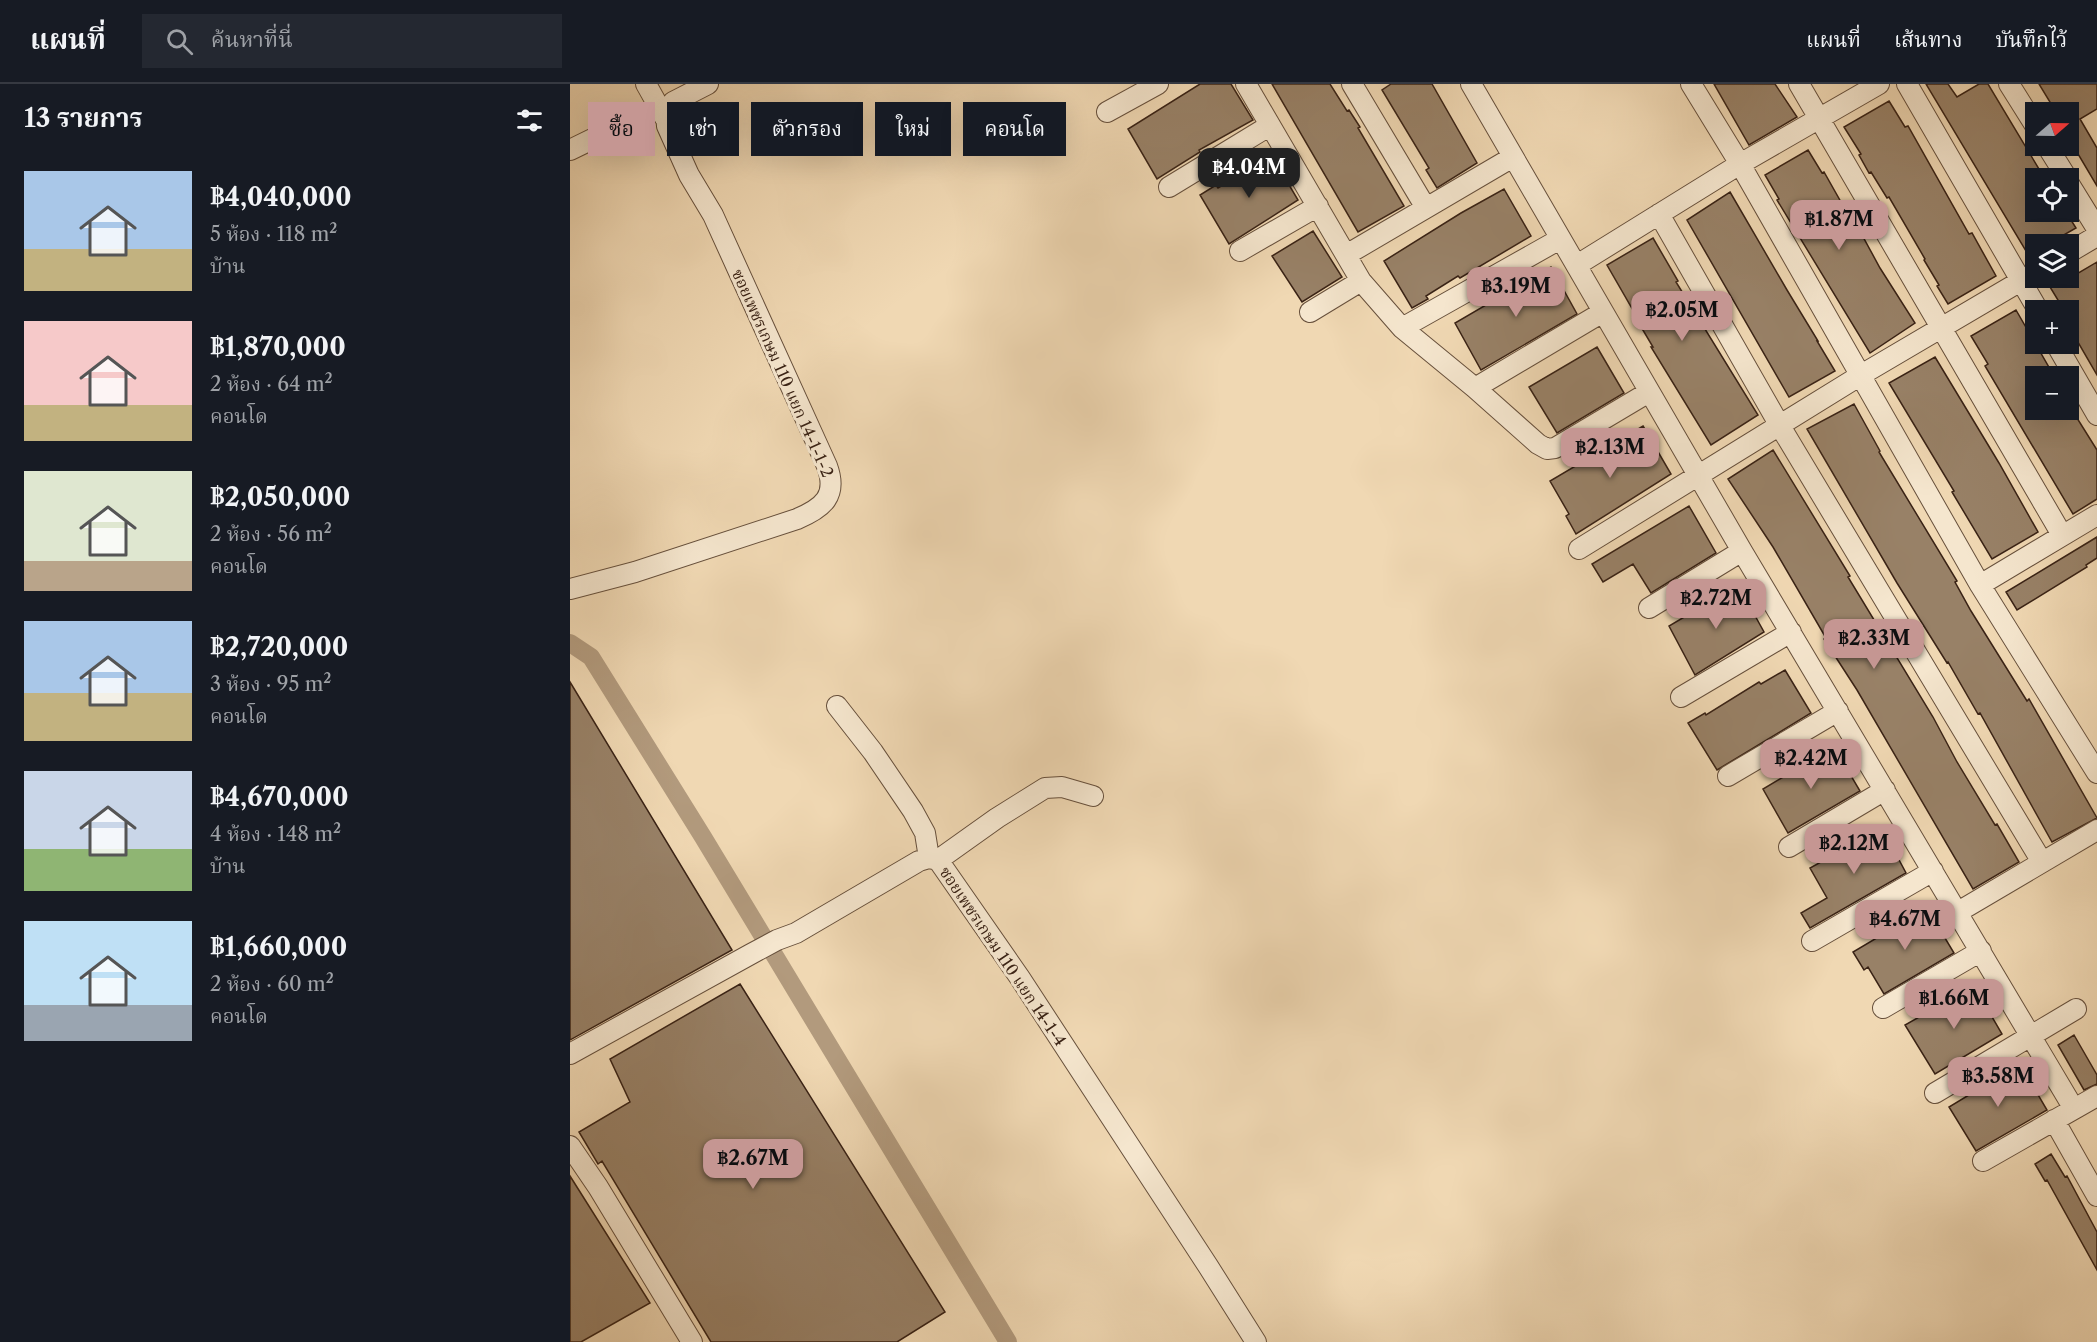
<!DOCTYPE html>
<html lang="th">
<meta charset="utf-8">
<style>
body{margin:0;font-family:"Libre Caslon Text","Noto Serif Thai",serif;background:#242831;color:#f1f3f6;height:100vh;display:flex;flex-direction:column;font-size:22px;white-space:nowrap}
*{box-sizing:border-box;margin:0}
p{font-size:20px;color:#9ea1a6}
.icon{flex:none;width:33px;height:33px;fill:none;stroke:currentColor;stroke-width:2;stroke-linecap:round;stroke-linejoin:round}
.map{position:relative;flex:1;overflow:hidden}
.details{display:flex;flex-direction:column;background:#171b24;width:570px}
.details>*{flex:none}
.hud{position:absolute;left:18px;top:18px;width:570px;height:54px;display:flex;gap:12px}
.needle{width:39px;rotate:70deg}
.controls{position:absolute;left:1455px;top:18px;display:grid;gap:12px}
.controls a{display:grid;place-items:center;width:54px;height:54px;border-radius:0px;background:#171b24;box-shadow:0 6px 24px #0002;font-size:30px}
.price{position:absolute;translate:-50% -51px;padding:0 14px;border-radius:12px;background:#c59692;color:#111;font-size:20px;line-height:39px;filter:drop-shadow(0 2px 3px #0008)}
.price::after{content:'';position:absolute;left:50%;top:36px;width:18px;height:14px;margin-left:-9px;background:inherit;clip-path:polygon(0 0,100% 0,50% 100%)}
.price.current{background:#222;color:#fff}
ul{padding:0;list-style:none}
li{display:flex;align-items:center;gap:18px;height:150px;padding:0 24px}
li span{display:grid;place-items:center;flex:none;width:168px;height:120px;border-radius:0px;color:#555}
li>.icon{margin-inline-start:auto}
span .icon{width:72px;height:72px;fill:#fffc;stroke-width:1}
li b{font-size:26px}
h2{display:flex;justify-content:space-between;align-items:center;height:72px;padding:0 24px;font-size:26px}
.tag{padding:0 21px;border-radius:0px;background:#171b24;box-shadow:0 6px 24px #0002;font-size:21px;line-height:54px}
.tag.current{background:#c59692;color:#111}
header{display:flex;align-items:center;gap:36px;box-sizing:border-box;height:84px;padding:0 30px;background:#171b24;border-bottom:2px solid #363941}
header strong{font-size:28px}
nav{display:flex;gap:33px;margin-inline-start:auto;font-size:21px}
.search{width:420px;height:54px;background:#242831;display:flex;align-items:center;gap:15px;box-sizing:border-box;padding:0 21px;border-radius:0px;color:#9ea1a6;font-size:22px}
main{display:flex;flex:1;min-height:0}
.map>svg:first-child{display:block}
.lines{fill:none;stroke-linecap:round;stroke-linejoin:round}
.canal{stroke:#b29a7d;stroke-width:18}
.building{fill:#988167;stroke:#392215;stroke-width:1.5}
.minor-casing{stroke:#67503c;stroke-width:22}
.minor{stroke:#f5e6ce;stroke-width:20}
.labels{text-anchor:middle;stroke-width:6;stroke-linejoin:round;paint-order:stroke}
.street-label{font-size:16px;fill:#392215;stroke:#f5e6ce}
</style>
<header>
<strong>แผนที่</strong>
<div class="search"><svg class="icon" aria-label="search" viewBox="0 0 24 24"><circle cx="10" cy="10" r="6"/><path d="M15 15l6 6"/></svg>ค้นหาที่นี่</div>
<nav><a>แผนที่</a><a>เส้นทาง</a><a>บันทึกไว้</a></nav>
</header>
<main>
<section class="details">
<h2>13 รายการ<svg class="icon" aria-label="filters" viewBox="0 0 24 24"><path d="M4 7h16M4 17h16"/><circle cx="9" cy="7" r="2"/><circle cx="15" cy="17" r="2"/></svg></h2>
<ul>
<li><span style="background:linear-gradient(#a9c7e8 65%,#c2b280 0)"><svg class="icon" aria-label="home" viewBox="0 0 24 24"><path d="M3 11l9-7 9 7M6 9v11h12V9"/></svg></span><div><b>฿4,040,000</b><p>5 ห้อง · 118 m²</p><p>บ้าน</p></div></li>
<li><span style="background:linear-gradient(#f6c9c9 70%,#c2b280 0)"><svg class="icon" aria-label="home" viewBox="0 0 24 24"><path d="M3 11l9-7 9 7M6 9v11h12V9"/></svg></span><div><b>฿1,870,000</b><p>2 ห้อง · 64 m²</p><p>คอนโด</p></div></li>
<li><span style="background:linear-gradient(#dfe7d0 75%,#b9a48a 0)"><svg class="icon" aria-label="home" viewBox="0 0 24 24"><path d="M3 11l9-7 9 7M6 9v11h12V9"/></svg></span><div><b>฿2,050,000</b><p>2 ห้อง · 56 m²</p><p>คอนโด</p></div></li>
<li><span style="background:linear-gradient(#a9c7e8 60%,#c2b280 0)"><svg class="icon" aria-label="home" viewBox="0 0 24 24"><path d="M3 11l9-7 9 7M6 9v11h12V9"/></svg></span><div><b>฿2,720,000</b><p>3 ห้อง · 95 m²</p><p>คอนโด</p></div></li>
<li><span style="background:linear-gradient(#c9d6e8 65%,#8fb573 0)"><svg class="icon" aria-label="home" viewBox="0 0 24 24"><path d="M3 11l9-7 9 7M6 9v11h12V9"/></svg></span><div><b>฿4,670,000</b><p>4 ห้อง · 148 m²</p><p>บ้าน</p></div></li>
<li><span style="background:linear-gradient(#bfe0f5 70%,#9aa5b1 0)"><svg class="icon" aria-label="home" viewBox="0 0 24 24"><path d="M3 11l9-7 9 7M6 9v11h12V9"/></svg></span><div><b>฿1,660,000</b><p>2 ห้อง · 60 m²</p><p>คอนโด</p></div></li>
</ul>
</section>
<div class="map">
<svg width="1527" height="1258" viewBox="0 0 1527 1258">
<rect width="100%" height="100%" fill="#f0d8b3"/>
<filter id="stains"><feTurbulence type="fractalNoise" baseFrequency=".00333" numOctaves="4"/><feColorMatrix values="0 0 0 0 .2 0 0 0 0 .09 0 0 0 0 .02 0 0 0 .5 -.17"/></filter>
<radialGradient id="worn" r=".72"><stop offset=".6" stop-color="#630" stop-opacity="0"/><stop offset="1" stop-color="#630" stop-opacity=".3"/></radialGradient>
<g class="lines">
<!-- canal -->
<path class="canal" d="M 0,559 L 21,573 L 133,753 L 438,1258"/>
</g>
<!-- building -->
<path class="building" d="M 630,0 L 661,0 L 683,36 L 629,66 L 630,68 L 587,95 L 558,45 Z
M 702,0 L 760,0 L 777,27 L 779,26 L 790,43 L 788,44 L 834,122 L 788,148 Z
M 821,0 L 862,0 L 907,79 L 867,104 L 856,86 L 859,84 L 812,6 Z
M 1144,0 L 1205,0 L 1227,33 L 1179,61 Z
M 1356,0 L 1378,0 L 1387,13 L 1409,0 L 1418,0 L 1472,90 L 1466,94 L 1466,128 L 1496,128 L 1506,144 L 1478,160 L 1466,160 L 1466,176 L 1462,177 Z
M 1469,0 L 1527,0 L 1527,25 L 1510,35 L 1527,64 L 1527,102 L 1498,53 L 1498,28 L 1486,28 Z
M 1319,17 L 1335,43 L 1338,42 L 1399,150 L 1402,149 L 1426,192 L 1378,220 L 1367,202 L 1369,201 L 1354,176 L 1355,175 L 1319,113 L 1317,114 L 1301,88 L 1299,89 L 1289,71 L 1291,70 L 1274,43 Z
M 1238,66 L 1252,89 L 1254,88 L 1284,141 L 1286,140 L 1310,184 L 1345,239 L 1300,269 L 1207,116 L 1209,115 L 1195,91 Z
M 702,72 L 728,116 L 659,160 L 630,111 L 646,101 L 648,104 Z
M 934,105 L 961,152 L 890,194 L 888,192 L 856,212 L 858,215 L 842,224 L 814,177 L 891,129 Z
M 1160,108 L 1217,206 L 1248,257 L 1247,257 L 1265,287 L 1219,313 L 1117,136 Z
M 743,147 L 772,193 L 732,218 L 702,172 Z
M 1083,154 L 1108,197 L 1106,198 L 1188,331 L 1141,361 L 1081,263 L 1083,263 L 1067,236 L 1068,235 L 1037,181 Z
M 1527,178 L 1527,291 L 1498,241 L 1498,226 L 1494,226 L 1480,203 L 1495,194 L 1500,194 Z
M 981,183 L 1007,230 L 911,286 L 885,239 Z
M 1446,226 L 1484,292 L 1466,292 L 1466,326 L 1502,326 L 1527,366 L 1527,415 L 1503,430 L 1415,282 L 1418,280 L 1401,252 Z
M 1027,263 L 1054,309 L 987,349 L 959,303 Z
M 1365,273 L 1429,379 L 1468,448 L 1422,475 L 1382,408 L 1384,407 L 1319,299 Z
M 1284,320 L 1310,367 L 1309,368 L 1387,497 L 1385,498 L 1401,527 L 1457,617 L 1459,615 L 1527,734 L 1482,758 L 1410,629 L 1408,630 L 1378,578 L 1377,579 L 1327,499 L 1237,345 Z
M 1073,342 L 1101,390 L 1006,450 L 996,432 L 999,430 L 980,397 Z
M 1203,366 L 1280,492 L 1278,493 L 1363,633 L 1387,678 L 1425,741 L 1427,740 L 1449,778 L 1403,805 L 1287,606 L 1254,555 L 1256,554 L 1203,463 L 1158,395 Z
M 1119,422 L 1146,469 L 1081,509 L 1063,480 L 1033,498 L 1022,480 Z
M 1527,453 L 1527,474 L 1516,481 L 1517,483 L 1447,526 L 1436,508 Z
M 1168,501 L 1194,548 L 1125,591 L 1099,542 Z
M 1215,586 L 1241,629 L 1147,686 L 1118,639 L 1135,629 L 1136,631 L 1189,598 L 1191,600 Z
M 0,598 L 162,866 L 0,956 Z
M 1264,663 L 1290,707 L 1218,749 L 1193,705 Z
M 1312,744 L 1336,789 L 1240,844 L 1231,829 L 1257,814 L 1240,784 Z
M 1357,824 L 1384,869 L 1314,910 L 1298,883 L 1294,886 L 1283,868 Z
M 170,900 L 375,1228 L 327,1258 L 141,1258 L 32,1077 L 28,1080 L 9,1048 L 60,1018 L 40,975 Z
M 1404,902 L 1432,950 L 1365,990 L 1335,941 Z
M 1504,951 L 1527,991 L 1527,1000 L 1514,1006 L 1488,961 Z
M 1450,980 L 1477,1026 L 1406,1067 L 1379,1023 Z
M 1481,1070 L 1495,1093 L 1497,1092 L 1527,1148 L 1527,1186 L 1477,1096 L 1475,1097 L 1465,1080 Z
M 0,1092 L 80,1219 L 11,1258 L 0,1258 Z"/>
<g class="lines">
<defs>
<path id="minor" d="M 76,0 L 95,34
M 676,0 L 791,197 L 832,244 L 905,304 L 968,360 L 977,365 L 985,364 L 1079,308
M 782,0 L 856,124
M 901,0 L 1172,467 L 1504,1025
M 1121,0 L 1170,80 L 1410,501 L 1527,689
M 1229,0 L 1492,451
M 1337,0 L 1468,226
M 1439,0 L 1466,43
M 537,28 L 588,0
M 1477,62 L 1497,94
M 0,66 L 88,23
M 1498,98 L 1527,145
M 599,103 L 699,42
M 1089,130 L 1210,342 L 1472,778
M 670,167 L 748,122
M 1498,169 L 1527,152
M 776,171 L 943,73
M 1007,181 L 1170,80 L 1309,0
M 740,228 L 791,197
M 832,244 L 990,155
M 1486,260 L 1527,331
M 905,304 L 1033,228
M 1009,465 L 1291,291 L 1466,188
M 1410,501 L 1527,431
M 0,505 L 65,488 L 227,435 C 253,424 268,412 257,382 L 143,131 L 119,91 L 97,42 L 96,30 L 103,18 L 138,0
M 1079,524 L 1172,467
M 1111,613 L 1221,548
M 267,622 L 303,668 L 343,727 L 355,749 L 359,774
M 1158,692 L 1268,627
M 1219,763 L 1315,706
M 368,776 L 427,734 L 475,704 L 492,703 L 523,712
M 1388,828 L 1527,746
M 1242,857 L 1363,787
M 1313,924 L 1411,867
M 0,970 L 181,870 L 207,856 L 226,849 L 349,777 L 359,774 L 368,776 L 450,894 L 638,1182 L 686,1258
M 1365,1009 L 1506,925
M 1484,1036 L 1527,1112
M 0,1062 L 28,1103 L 122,1258
M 1413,1077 L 1527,1012"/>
</defs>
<!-- minor casing -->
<use href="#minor" class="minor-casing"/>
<!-- minor -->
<use href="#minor" class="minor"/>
</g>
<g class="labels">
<!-- street labels -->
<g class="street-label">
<text transform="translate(213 289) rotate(66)" y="6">ซอยเพชรเกษม 110 แยก 14-1-1-2</text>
<text transform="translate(433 872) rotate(56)" y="6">ซอยเพชรเกษม 110 แยก 14-1-4</text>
</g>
</g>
<rect width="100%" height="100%" filter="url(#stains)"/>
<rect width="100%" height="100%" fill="url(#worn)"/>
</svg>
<div class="controls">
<a><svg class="needle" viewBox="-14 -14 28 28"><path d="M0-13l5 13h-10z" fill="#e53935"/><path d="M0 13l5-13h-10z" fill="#9ea1a6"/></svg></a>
<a><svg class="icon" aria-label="locate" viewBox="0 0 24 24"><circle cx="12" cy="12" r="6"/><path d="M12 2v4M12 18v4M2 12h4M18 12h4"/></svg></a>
<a><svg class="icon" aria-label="layers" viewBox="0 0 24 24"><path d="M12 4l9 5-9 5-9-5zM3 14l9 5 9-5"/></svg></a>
<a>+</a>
<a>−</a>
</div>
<b class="price current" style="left:679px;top:115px">฿4.04M</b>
<b class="price" style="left:1269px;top:167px">฿1.87M</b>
<b class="price" style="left:946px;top:234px">฿3.19M</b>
<b class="price" style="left:1112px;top:258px">฿2.05M</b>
<b class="price" style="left:1040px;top:395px">฿2.13M</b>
<b class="price" style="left:1146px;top:546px">฿2.72M</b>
<b class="price" style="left:1304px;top:586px">฿2.33M</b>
<b class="price" style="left:1241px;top:706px">฿2.42M</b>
<b class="price" style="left:1284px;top:791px">฿2.12M</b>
<b class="price" style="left:1335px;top:867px">฿4.67M</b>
<b class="price" style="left:1384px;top:946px">฿1.66M</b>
<b class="price" style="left:1428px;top:1024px">฿3.58M</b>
<b class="price" style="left:183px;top:1106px">฿2.67M</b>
<div class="hud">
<a class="tag current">ซื้อ</a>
<a class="tag">เช่า</a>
<a class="tag">ตัวกรอง</a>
<a class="tag">ใหม่</a>
<a class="tag">คอนโด</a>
</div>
</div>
</main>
